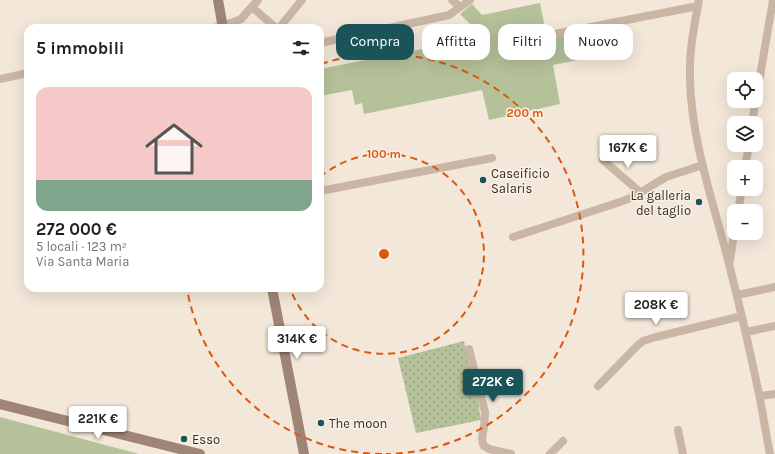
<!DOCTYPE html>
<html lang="it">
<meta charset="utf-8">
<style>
body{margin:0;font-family:Karla,sans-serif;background:#f6f6f6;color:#202124;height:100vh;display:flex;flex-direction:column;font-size:15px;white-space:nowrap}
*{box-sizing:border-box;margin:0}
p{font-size:13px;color:#757577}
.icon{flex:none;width:22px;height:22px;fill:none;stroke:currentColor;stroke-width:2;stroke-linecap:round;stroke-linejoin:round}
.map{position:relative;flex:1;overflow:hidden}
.drawer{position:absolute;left:24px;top:24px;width:300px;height:268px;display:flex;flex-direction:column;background:#fff;border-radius:12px;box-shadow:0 4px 16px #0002}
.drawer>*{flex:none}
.hud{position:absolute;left:336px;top:24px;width:379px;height:36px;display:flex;gap:8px}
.controls{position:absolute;left:727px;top:72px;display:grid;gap:8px}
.controls a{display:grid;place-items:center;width:36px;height:36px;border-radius:8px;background:#fff;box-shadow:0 4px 16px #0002;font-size:20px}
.price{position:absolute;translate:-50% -34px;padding:0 9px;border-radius:4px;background:#fff;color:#222;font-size:13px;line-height:26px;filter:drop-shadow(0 1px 2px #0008)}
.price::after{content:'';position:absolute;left:50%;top:24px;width:12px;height:9px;margin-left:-6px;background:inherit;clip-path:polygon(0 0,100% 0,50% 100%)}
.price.active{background:#1b5458;color:#fff}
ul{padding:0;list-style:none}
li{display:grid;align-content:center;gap:8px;height:212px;padding:0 12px}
li span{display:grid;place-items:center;height:124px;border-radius:12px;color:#555}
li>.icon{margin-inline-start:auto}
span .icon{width:72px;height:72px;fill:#fffc;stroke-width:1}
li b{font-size:17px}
h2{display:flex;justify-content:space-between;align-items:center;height:48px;padding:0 12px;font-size:17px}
.tag{padding:0 14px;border-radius:12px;background:#fff;box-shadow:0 4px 16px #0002;font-size:14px;line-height:36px}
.tag.active{background:#1b5458;color:#fff}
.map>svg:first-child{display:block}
.grass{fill:#b4c199}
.park{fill:url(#park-dots)}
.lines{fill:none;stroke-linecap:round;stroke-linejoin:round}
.street{stroke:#cab6a5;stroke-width:8}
.secondary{stroke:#9e8576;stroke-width:10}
.ring{fill:none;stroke:#df570d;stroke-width:2;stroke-dasharray:7 5}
.poi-dot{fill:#1b5458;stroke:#faf1e6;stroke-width:1.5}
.labels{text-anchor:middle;stroke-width:3;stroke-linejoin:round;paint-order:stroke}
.poi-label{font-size:13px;fill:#362b27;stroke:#faf1e6;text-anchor:start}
.centre{fill:#df570d;stroke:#faf1e6;stroke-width:2}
.ring-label{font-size:12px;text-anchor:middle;font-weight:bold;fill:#df570d;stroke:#faf1e6;stroke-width:3;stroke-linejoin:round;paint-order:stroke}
</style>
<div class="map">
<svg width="775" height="454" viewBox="0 0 775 454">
<defs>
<pattern id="park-dots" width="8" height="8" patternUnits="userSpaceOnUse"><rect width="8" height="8" fill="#b4c199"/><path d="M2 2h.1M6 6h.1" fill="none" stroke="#939d7d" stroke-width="1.8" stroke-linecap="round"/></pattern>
</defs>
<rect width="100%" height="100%" fill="#f2e7d9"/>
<!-- grass -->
<path class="grass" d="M 540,3 L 547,38 L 599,28 L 604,55 L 553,65 L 560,104 L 489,120 L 482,90 L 364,114 L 362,103 L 355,105 L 352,90 L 320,96 L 320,69 L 483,37 L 460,14 L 472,4 L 482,15 Z
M 0,417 L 139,454 L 0,454 Z"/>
<!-- park -->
<path class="park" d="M 464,341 L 477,395 L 481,420 L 416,433 L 398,358 Z"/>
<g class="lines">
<!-- street -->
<path class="street" d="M 452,0 L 460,7
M 699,0 C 694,26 689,52 690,78 C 691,141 714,204 729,264 C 740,307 750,351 759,394 C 763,414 766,434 770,454
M 252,7 L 276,28
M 213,28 L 234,22 L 241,19 L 258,0
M 279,28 L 302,0
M 550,35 L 698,6
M 320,43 L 449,15 L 470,0
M 0,79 L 28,73
M 752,123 L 773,0
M 603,160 L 641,193
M 745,167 L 749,145
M 320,191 L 492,158
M 738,211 L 742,189
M 513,237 L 620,202 L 633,197 L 666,177 L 703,165
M 730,261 L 734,233
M 737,295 L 775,287
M 746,332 L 775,326
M 469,349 L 485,412 L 484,427 L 482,438 L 483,444 L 484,446 L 489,449 L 511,454
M 598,386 L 637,346 L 643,341 L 656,337 L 742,316
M 760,396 L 775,394
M 678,430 L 683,454
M 550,454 L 563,441"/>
<!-- secondary -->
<path class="secondary" d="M 218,0 L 223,28
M 272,288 L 304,454
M 0,404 L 200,454"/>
</g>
<!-- distance rings -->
<g class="ring">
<path d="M320 177A100 100 0 1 1 290 288"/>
<path d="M382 454A200 200 0 0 1 187 289M321 64A200 200 0 1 1 386 454"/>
</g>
<!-- markers -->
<g class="poi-dot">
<circle cx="483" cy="180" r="4"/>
<circle cx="699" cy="202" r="4"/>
<circle cx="321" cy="423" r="4"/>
<circle cx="184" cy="439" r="4"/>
</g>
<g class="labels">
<!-- poi labels -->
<g class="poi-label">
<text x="491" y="178">Caseificio<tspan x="491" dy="15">Salaris</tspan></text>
<text x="691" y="200" text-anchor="end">La galleria<tspan x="691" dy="15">del taglio</tspan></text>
<text x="329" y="428">The moon</text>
<text x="192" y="444">Esso</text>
</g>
</g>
<circle cx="384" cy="254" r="6" class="centre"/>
<g class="ring-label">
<text x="525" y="117">200 m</text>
<text x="384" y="158">100 m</text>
</g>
</svg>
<div class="controls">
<a><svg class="icon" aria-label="locate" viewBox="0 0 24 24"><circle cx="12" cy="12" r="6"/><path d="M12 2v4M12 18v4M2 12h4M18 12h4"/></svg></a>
<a><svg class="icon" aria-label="layers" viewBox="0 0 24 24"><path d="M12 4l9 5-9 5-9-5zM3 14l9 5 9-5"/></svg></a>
<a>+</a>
<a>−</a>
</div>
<b class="price" style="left:628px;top:169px">167K €</b>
<b class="price" style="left:656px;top:326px">208K €</b>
<b class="price" style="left:297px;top:360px">314K €</b>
<b class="price active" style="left:493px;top:403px">272K €</b>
<b class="price" style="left:98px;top:440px">221K €</b>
<div class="hud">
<a class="tag active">Compra</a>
<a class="tag">Affitta</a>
<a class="tag">Filtri</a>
<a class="tag">Nuovo</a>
</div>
<section class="drawer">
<h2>5 immobili<svg class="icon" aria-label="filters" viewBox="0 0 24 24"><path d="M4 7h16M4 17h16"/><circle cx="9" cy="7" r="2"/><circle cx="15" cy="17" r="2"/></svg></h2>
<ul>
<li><span style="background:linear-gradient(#f6c9c9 75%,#7fa58c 0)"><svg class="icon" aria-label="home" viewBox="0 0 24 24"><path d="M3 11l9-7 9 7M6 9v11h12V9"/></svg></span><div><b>272 000 €</b><p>5 locali · 123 m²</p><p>Via Santa Maria</p></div></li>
</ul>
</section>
</div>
